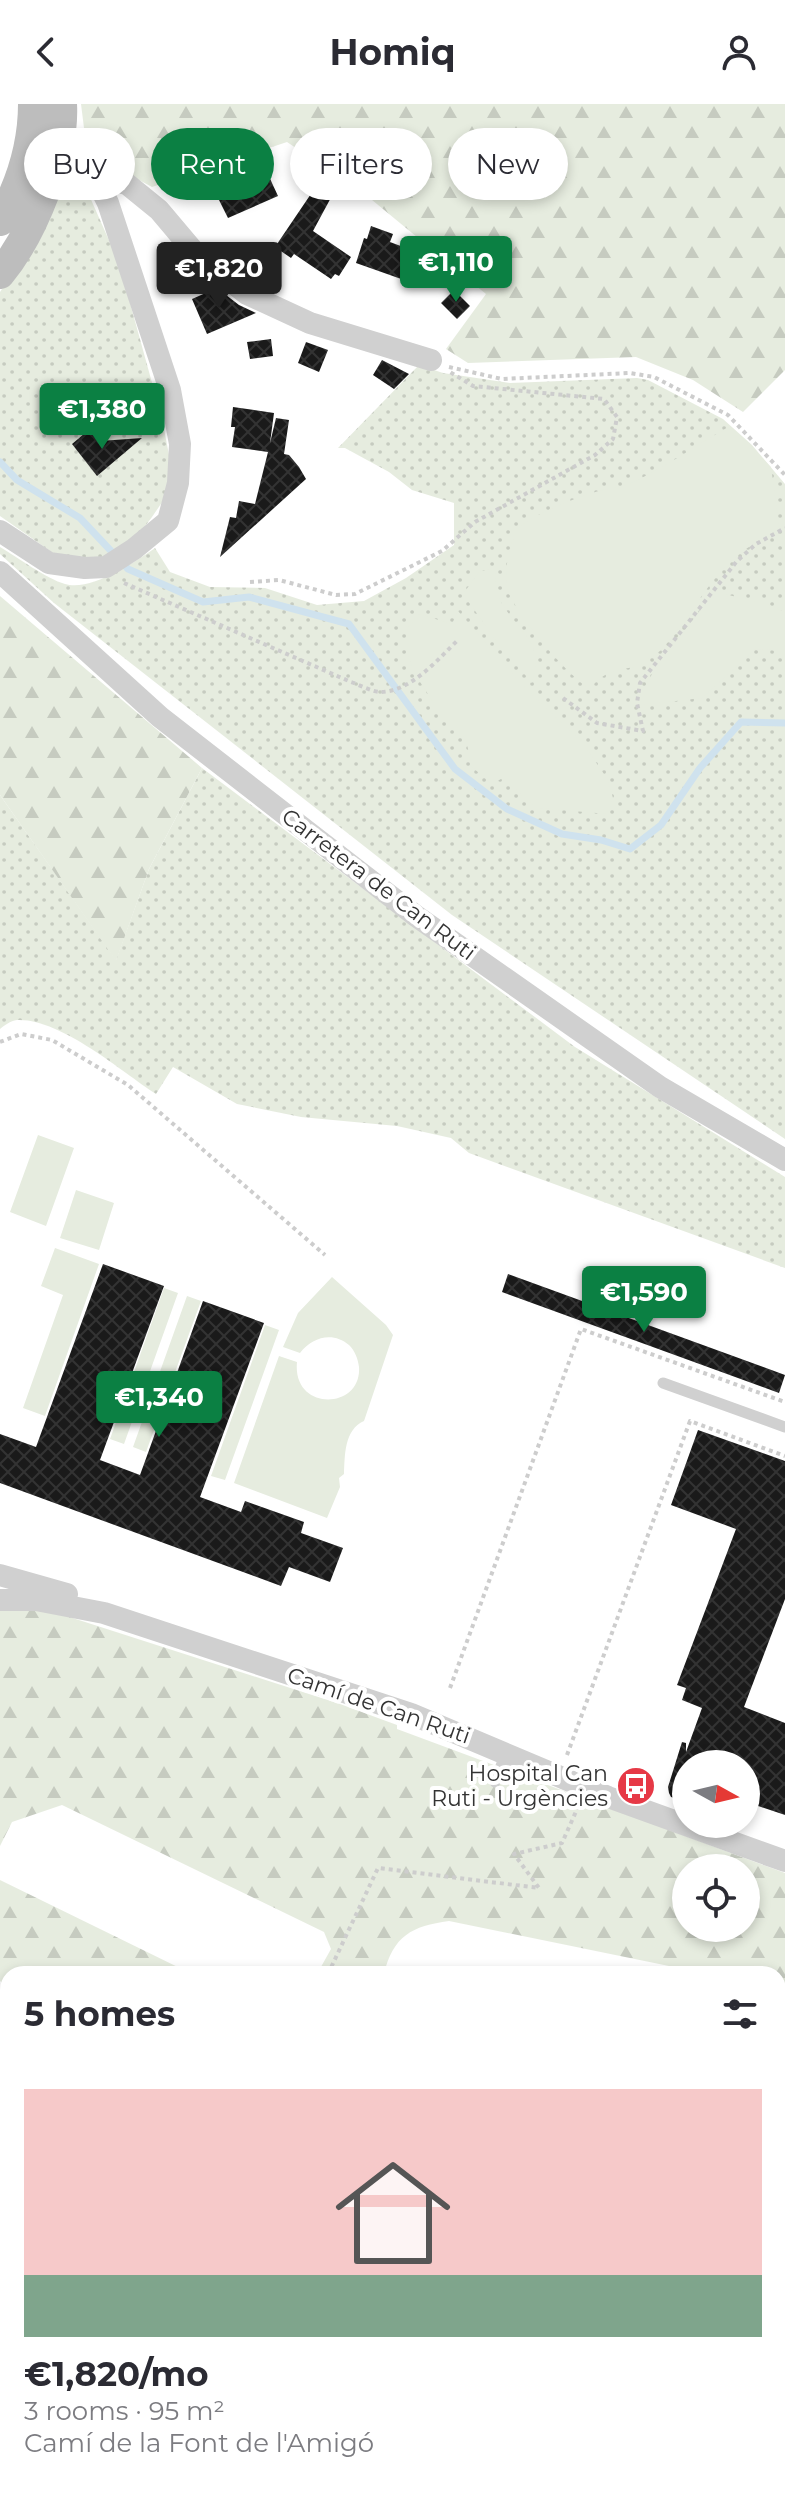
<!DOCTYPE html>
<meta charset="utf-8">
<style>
body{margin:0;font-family:Montserrat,sans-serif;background:#f7f7f7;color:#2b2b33;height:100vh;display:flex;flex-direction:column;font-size:30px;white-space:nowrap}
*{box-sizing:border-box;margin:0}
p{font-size:26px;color:#7c7c81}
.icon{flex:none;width:44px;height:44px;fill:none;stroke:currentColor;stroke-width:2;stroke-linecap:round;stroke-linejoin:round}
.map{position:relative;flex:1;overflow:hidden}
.panel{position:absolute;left:0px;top:1862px;width:786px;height:536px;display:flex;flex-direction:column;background:#fff;border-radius:24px 24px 0 0;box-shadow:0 4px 12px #0003}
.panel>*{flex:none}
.guide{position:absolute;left:24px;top:24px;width:738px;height:72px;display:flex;gap:16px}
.needle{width:52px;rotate:98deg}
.controls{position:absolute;left:672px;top:1646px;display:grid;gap:16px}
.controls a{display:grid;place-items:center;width:88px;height:88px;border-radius:50%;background:#fff;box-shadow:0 4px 12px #0003;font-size:40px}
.price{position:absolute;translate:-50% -68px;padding:0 18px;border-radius:8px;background:#0b8043;color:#fff;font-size:26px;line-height:52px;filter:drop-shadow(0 2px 4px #0008)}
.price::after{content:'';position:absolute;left:50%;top:48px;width:24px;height:18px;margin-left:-12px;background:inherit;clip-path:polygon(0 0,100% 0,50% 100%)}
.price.current{background:#222;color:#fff}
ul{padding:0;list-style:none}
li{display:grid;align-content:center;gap:16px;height:424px;padding:0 24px}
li+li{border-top:2px solid #e1e1e2}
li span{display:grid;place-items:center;height:248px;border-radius:0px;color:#555}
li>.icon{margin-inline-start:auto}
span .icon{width:144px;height:144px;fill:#fffc;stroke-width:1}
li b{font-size:34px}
h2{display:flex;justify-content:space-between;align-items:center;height:96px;padding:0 24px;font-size:34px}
.chip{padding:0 28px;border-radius:36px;background:#fff;box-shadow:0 4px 12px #0003;font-size:28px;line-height:72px}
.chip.current{background:#0b8043;color:#fff}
header{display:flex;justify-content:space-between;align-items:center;height:104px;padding:0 24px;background:#fff;font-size:36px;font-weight:700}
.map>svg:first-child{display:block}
.grass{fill:url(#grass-dots)}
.forest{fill:url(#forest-firs);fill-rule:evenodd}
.green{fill:#e6ecdf}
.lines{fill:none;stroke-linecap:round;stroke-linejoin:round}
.stream{stroke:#cfe2ee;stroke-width:7}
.building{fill:url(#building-cross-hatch)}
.path{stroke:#cdcdcd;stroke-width:4;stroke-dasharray:4 4;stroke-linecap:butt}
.lane{stroke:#d0d0d0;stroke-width:11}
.street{stroke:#d0d0d0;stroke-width:22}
.secondary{stroke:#bdbdbd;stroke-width:30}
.labels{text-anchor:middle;stroke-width:8;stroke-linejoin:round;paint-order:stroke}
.street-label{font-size:22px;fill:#333;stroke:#fff}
.poi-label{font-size:22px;fill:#333;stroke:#fff;text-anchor:end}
</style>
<header><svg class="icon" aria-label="back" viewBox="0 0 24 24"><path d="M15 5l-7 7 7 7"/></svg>Homiq<svg class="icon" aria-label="person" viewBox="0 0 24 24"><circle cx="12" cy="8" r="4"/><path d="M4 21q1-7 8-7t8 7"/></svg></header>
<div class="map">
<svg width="785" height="2398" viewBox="0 0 785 2398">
<defs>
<pattern id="grass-dots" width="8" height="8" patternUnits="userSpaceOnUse" patternTransform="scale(2)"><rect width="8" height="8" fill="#e6ecdf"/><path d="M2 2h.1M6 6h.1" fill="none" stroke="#c6cbc0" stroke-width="1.8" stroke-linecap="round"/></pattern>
<pattern id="forest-firs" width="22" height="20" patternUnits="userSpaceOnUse" patternTransform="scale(2)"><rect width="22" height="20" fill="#e6ecdf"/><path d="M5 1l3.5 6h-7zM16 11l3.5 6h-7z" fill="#c6cbc0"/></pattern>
<pattern id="building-cross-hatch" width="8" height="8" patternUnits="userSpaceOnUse" patternTransform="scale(2)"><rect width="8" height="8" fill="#1a1a1a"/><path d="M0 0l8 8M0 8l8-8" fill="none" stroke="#333"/></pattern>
</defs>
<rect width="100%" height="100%" fill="#fff"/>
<!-- grass -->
<path class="grass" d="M 68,77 L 72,77 L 89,91 L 119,159 L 162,315 L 171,361 L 167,391 L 152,413 L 133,438 L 100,461 L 63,456 L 0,412 L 0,188 L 24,152 L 55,92 Z
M 419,261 L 443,269 L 510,279 L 637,274 L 648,276 L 723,315 L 752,341 L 785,380 L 785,1035 L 452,811 L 54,499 L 0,450 L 0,443 C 17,453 47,475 65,480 C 90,488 135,458 155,444 L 170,468 L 210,483 L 265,484 L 317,501 L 364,497 L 406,474 L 454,441 L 454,399 L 412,386 L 389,368 L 345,344 L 338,344 Z
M 202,664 L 575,943 L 785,1073 L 785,1164 L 469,1049 L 451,1034 L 397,1022 L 301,1013 L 237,1000 L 173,963 L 156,990 C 121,967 60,914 17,916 C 10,917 5,921 0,925 L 0,691 L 116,856 L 149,765 Z
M 0,2102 L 8,2107 L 8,2390 L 39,2390 L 34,2398 L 0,2398 Z
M 621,2390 L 776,2390 L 779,2398 L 641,2398 Z"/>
<!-- forest -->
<path class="forest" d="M 81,0 L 785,0 L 785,266 L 743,308 L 693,276 L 636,253 L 468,259 L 446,245 L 486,190 L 366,91 L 287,38 L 152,83 L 87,48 Z
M 0,492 L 202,664 L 149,765 L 116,857 L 0,691 Z
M 0,1503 L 54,1508 L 340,1600 L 397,1621 L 397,1625 L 785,1769 L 785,1886 L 778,1884 L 778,1870 L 708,1870 L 449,1817 C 412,1822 393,1832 384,1870 L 317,1870 L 331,1845 L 324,1828 L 62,1701 L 12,1718 L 0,1742 ZM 686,1764 L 746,1764 L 746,1824 L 686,1824 Z
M 0,1776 L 192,1870 L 8,1870 L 8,1884 L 0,1877 Z
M 0,1977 L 8,1983 L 8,2072 L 0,2068 Z
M 778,2112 L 785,2113 L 785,2313 L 778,2301 Z
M 39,2390 L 621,2390 L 641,2398 L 34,2398 Z"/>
<!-- green -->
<path class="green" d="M 730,322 L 771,363 L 780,429 C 718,447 702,501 663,544 C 656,552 646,554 639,563 C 620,564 602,568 590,585 C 566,570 518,513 508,487 C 502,472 510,433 521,422 C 532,411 582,391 599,387 C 609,384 619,384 629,380 C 664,364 697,341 730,322 Z
M 489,465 L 495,469 C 496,477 495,487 499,494 C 518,531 545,533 532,579 L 495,535 L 463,490 L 479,468 Z
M 719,481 L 724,490 L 767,500 L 785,508 L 785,552 L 782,548 L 765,545 L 754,546 L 702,594 L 641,601 L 641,590 L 652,570 Z
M 458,507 L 526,585 L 582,638 L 608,676 L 613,694 L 608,710 L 538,704 C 524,696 517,683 501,675 L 492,680 L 472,663 L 466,636 L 456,621 L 433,598 L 415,570 L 408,552 L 408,523 L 419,510 L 452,520 Z
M 38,1031 L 74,1044 L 46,1122 L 10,1108 Z
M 76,1086 L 114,1099 L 99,1146 L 60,1134 Z
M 55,1144 L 99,1160 L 45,1312 L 23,1304 L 63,1191 L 41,1182 Z
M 332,1173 L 386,1221 L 393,1231 L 364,1317 C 344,1326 345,1351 344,1370 L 339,1374 L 340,1383 L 327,1414 L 234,1379 L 279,1252 L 297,1258 C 292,1308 362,1306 359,1263 C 358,1255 355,1247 349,1241 C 333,1227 312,1233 300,1249 L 283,1243 L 298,1209 Z
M 164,1184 L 178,1189 L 124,1340 L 110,1335 Z
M 187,1192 L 201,1197 L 146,1348 L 133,1343 Z
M 265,1221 L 279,1226 L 225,1376 L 211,1372 Z"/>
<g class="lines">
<!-- stream -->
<path class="stream" d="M 0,358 L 17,376 L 80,414 L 128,465 L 203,498 L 249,493 L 349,520 L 455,665 L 507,705 L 562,730 L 601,736 L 630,745 L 661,721 L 700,664 L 741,618 L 785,619
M 179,2398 L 185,2395 L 232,2398"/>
</g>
<!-- building -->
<path class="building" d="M 266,66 L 278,92 L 228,114 L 215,88 Z
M 319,78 L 334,88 L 313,127 L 351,153 L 339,172 L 335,170 L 331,175 L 294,150 L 291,154 L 275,143 Z
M 371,122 L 393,130 L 390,138 L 414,147 L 404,176 L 356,159 L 364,134 L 367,135 Z
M 217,184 L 239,201 L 256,209 L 207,230 L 192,195 Z
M 454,186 L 470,202 L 457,215 L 441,199 Z
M 271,235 L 273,252 L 250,255 L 247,238 Z
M 306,238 L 328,246 L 319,268 L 298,259 Z
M 382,256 L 409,270 L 394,285 L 373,271 Z
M 233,303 L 274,309 L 270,339 L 276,314 L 289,316 L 284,350 L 289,351 L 299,363 L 306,375 L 220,453 L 230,413 L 236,414 L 239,397 L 255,400 L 268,348 L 232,343 L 235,323 L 231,323 Z
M 90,325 L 100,337 L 142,334 L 97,372 L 72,340 Z
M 103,1160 L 164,1182 L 100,1356 L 140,1371 L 203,1197 L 264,1219 L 200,1393 L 241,1408 L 245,1397 L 304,1418 L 301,1429 L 343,1444 L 330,1478 L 289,1463 L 281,1482 L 0,1379 L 0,1330 L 36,1343 Z
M 508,1170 L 785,1271 L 779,1289 L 502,1188 Z
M 698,1326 L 785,1357 L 785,1495 L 744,1603 L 785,1619 L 785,1711 L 746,1698 L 746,1660 L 686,1660 L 686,1698 L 671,1693 L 669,1689 L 668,1683 L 682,1638 L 686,1639 L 686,1648 L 702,1604 L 682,1596 L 686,1584 L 677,1581 L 736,1425 L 671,1401 Z"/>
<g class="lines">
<!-- path -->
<path class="path" d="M 449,263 L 502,275 L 630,269 L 654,273 L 728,311 L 785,371
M 250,478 L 279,476 L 336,491 L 355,490 L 442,447 L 475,418 L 595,351 L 613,335 L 617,313 L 604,295 L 473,282 L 450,268
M 124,479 L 351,578 C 360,581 372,588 381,588 C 412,587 438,555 458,536
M 563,594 L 597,619 L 643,627 L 637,599 L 640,579 L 737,457 L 756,440 L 785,424
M 0,938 L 21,930 L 52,936 L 128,981 L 325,1151
M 450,1584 L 581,1225 L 785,1298
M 567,1651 L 690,1317 L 785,1352
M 328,1870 L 378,1764 L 539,1784 L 514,1750 L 562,1739 L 578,1703
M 0,2314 L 8,2312
M 281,2390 L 292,2398
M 523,2390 L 548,2398
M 486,2398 L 487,2390"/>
<!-- lane -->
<path class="lane" d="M 663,1279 L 785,1323
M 495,1678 L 506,1649"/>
<!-- street -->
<path class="street" d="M 56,57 L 95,73 L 127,80 L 159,106 L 197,151 L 247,190 L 310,219 L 431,256
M 0,427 L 49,459 L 85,464 L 106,463 L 134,445 L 168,417 L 178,379 L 180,340 L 170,286 L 108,99 L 95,73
M 0,468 L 160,613 L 416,812 L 660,983 L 785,1056
M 0,1471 L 67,1490
M 0,1496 L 36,1496 L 104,1509 L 411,1610 L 608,1693 L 785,1757
M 0,2087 L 8,2092
M 778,2337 L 785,2353"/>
<!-- secondary -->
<path class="secondary" d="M 0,117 C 21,80 33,42 33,0
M 0,170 C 33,130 65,51 62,0"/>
</g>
<!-- icons -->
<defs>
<symbol id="bus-disc" viewBox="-11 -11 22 22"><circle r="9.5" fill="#e63946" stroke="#fff"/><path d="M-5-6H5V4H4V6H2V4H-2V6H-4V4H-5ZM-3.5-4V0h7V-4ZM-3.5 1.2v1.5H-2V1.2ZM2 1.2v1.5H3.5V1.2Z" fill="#fff"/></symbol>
</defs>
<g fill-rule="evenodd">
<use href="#bus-disc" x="614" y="1660" width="44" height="44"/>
</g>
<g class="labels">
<!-- street labels -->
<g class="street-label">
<text transform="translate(379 780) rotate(37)" y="8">Carretera de Can Ruti</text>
<text transform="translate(379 1601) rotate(19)" y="8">Camí de Can Ruti</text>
</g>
<!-- poi labels -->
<g class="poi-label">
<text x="608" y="1677">Hospital Can<tspan x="608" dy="25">Ruti - Urgències</tspan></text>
</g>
</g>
</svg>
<div class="controls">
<a><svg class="needle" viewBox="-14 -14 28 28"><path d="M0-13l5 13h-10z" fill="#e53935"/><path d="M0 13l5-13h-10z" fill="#7c7c81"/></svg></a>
<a><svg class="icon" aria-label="locate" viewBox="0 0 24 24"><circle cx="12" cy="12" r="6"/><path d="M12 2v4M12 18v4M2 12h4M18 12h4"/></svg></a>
</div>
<b class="price" style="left:456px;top:200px">€1,110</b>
<b class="price current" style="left:219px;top:206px">€1,820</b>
<b class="price" style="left:102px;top:347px">€1,380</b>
<b class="price" style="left:644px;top:1230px">€1,590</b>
<b class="price" style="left:159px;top:1335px">€1,340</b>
<div class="guide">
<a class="chip">Buy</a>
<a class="chip current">Rent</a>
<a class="chip">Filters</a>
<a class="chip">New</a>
</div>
<section class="panel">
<h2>5 homes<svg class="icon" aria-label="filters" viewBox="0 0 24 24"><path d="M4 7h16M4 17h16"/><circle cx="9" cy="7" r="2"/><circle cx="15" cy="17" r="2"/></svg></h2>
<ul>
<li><span style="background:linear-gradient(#f6c9c9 75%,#7fa58c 0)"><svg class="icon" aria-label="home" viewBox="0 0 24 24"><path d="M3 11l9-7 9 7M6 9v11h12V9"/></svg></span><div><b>€1,820/mo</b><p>3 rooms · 95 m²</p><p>Camí de la Font de l'Amigó</p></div></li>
</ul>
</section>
</div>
